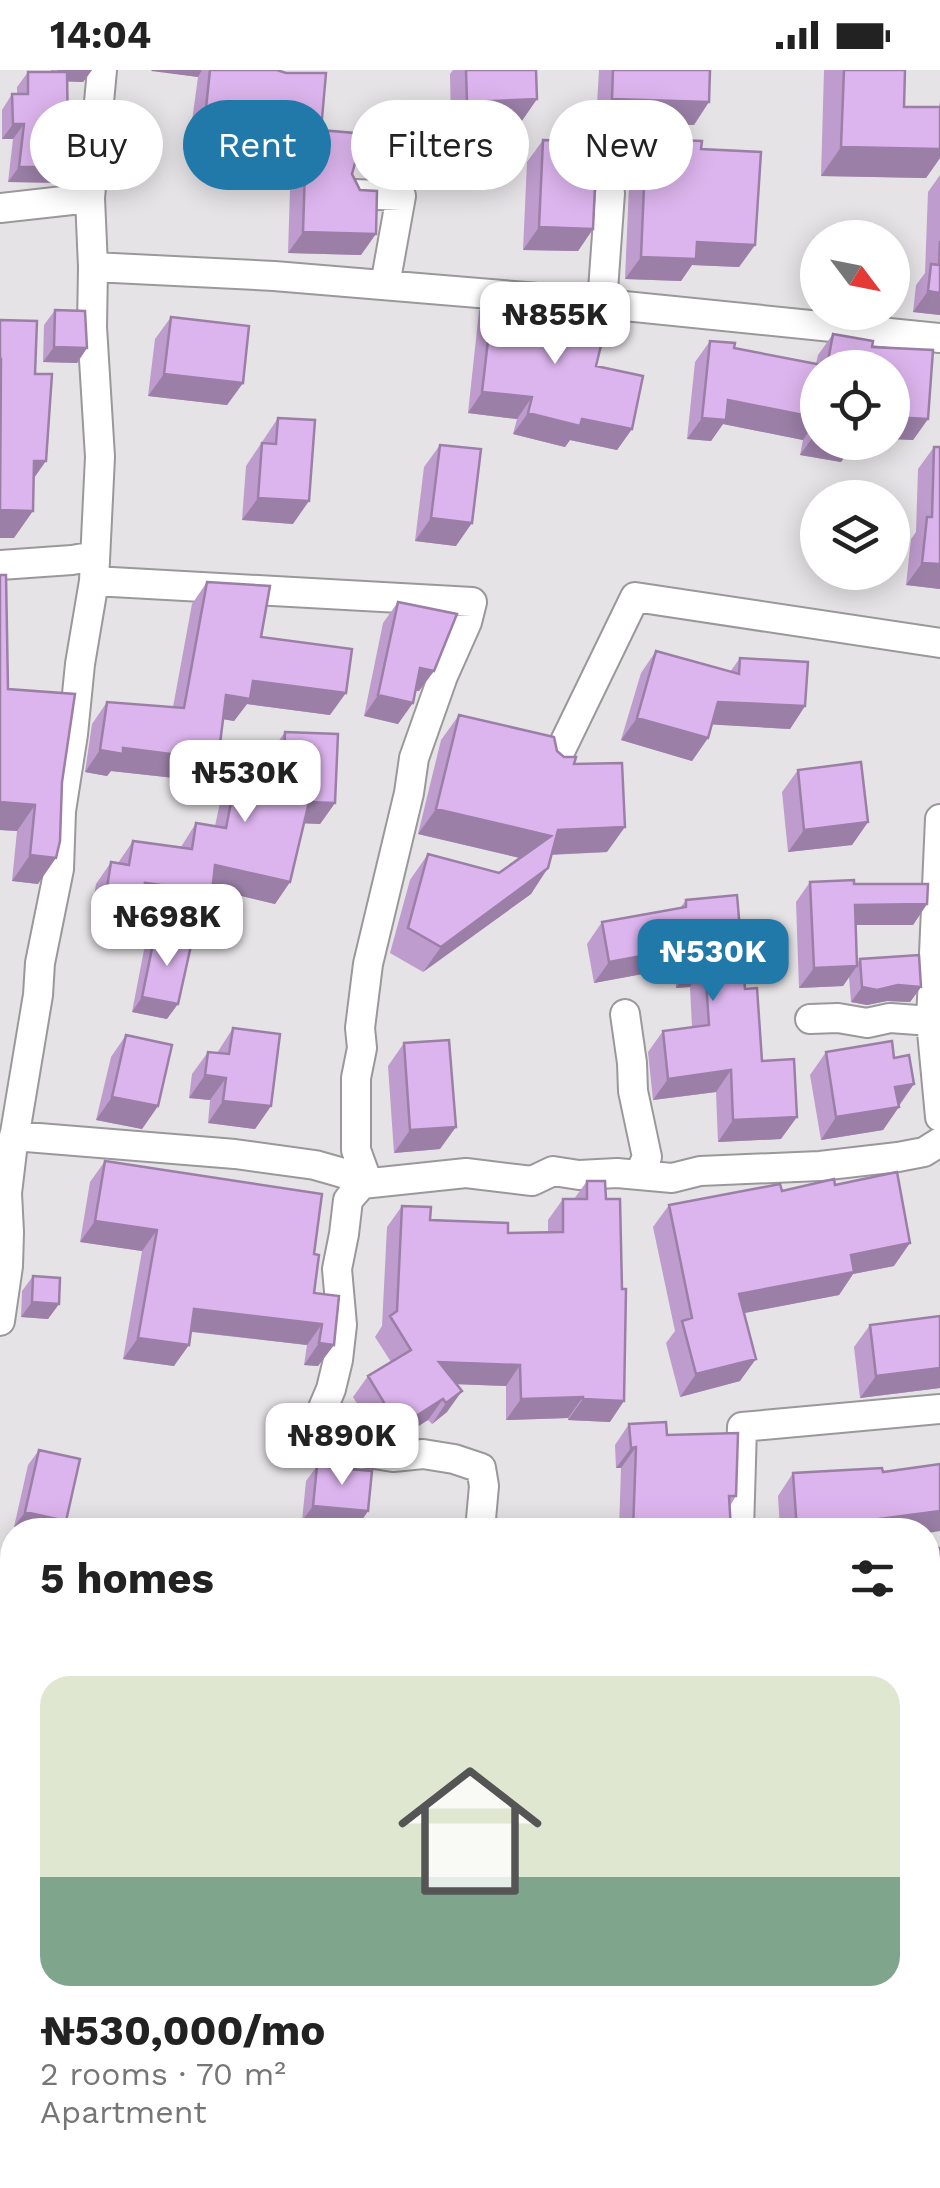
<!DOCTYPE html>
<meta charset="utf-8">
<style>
body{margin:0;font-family:"Work Sans",sans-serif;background:#f2f2f2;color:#222;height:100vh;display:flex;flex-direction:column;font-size:38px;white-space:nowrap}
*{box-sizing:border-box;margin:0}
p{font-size:32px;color:#767676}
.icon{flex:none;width:55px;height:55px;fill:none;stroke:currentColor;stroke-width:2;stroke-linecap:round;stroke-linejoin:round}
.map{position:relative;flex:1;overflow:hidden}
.panel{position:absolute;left:0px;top:1448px;width:940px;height:672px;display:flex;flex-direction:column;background:#fff;border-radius:40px 40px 0 0;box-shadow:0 5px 25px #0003}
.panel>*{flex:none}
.banner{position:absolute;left:30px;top:30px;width:880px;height:90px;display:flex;gap:20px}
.needle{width:65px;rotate:122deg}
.controls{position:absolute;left:800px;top:150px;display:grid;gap:20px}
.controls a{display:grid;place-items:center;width:110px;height:110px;border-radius:50%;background:#fff;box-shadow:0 5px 25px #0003;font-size:50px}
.price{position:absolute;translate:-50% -85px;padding:0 22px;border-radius:20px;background:#fff;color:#222;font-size:32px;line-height:65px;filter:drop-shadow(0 2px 5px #0008)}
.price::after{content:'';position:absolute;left:50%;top:60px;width:30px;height:22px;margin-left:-15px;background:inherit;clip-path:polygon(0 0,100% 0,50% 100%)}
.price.current{background:#2079a8;color:#fff}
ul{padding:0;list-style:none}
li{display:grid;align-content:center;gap:20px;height:530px;padding:0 40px}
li+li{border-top:2px solid #e0e0e0}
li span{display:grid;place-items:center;height:310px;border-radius:30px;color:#555}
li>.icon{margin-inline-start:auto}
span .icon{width:180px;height:180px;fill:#fffc;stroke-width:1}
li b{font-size:42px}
h2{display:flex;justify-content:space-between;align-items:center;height:120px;padding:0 40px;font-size:42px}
.tag{padding:0 35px;border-radius:45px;background:#fff;box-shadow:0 5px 25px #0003;font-size:35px;line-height:90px}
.tag.current{background:#2079a8;color:#fff}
.status{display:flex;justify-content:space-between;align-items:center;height:70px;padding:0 50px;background:#fff;direction:ltr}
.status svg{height:28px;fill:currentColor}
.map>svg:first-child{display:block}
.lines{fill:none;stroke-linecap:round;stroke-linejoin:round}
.minor-casing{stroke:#9a989a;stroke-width:32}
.minor{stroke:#fff;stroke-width:28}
.wall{fill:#be9ccd}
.shaded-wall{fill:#9b7fa7}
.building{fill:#ddb5ee;stroke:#9b7fa7;stroke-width:2.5}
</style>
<div class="status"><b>14:04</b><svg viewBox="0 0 49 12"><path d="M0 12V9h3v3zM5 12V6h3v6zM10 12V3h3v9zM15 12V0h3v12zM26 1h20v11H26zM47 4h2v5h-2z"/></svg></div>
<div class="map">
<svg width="940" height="2118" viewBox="0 0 940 2118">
<rect width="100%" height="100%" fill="#e6e3e6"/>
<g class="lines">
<defs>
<path id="minor" d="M 102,0 L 90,128 L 93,197 L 92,257 L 100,387 L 94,511 L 472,532 L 467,552 L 443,606 L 414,688 L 409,723 L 368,894 L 360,958 L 362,978 L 356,1008 L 356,1080 L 368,1113
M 355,124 L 401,126 L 385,215
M 0,138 L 90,128
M 93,197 L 274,206 L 575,231 L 940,268
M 602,234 L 610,123
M 0,495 L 72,490 L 95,486
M 553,696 L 635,527 L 940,573
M 940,749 L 931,951 L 940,1047
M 625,944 L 632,993 L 633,1021 L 647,1087 L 639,1105
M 810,949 L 838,948 L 867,953 L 890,948 L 931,951
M 14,1066 L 235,1084 L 315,1095 L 343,1103 L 362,1114 L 466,1103 L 532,1111 L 553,1101 L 579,1105 L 617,1103 L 672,1108 L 700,1101 L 820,1096 L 898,1087 L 924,1082 L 940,1072
M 362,1114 L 348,1130 L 344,1164 L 337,1199 L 342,1255 L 338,1290 L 331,1319 L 323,1338 L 323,1353 L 330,1377 L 393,1387 L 423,1384 L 454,1389 L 481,1398 L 484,1416 L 480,1460
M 0,1251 L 8,1196 L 9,1162 L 7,1123 L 12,1081 L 38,925 L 40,893 L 59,799 L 61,741 L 73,664 L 80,594 L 94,511
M 739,1460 L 742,1357 L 940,1339
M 0,1689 L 5,1674
M 928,1690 L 940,1690
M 0,1879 L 12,1872
M 0,1966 L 12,1991
M 618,2108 L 620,2118
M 899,2108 L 899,2118"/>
</defs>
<!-- minor casing -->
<use href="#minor" class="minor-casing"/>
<!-- minor -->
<use href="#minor" class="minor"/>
</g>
<!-- wall -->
<path class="wall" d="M 51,0 L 92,0 L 83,12 L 67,11 L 68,65 L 79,97 L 68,113 L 8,112 L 13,69 L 2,69 L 2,40 L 12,24 L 17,24 L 17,17 L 28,2 L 51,2 Z
M 151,0 L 277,0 L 352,104 L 361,185 L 288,183 L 290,120 L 254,116 L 259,66 L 191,58 L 198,7 Z
M 453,0 L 466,0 L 537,29 L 521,52 L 451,54 L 450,4 Z
M 599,0 L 710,0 L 694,55 L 596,52 Z
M 824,0 L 905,0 L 904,37 L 939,37 L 940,31 L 940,88 L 926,108 L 821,106 Z
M 646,69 L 701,79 L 755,175 L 739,197 L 692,195 L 681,211 L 625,209 L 630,91 Z
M 543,70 L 593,159 L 578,181 L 523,180 L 527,92 Z
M 940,105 L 940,245 L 913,242 L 916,215 L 925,203 L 928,122 Z
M 494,219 L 530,244 L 596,296 L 632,359 L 617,380 L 570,370 L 565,377 L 513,364 L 517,349 L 468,343 L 479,241 Z
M 55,240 L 87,278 L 77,293 L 43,292 L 44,255 Z
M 171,247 L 243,313 L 227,335 L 148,326 L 155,269 Z
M 833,264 L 873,271 L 872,277 L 933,280 L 928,349 L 913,370 L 892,369 L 892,298 L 818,298 L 818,372 L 855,372 L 841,392 L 800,385 L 803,370 L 723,354 L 711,371 L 687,369 L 695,292 L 710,271 L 735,273 L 734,278 L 816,294 L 818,285 Z
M 278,348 L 293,454 L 242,450 L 246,396 Z
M 440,375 L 456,476 L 415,471 L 424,397 Z
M 934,377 L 940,519 L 906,515 L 911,469 L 916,462 L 918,399 Z
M 0,505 L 8,619 L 75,624 L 38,814 L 12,811 L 17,761 L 0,760 Z
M 207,512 L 261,567 L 330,645 L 247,634 L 234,651 L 223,649 L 202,711 L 111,701 L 107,706 L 85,702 L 92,654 L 107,632 L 173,637 L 192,534 Z
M 398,532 L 434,601 L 419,621 L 415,621 L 398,654 L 364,646 L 383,553 Z
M 656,581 L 730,602 L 740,588 L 805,636 L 790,659 L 712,654 L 708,668 L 692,691 L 621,670 L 641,603 Z
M 459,645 L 557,681 L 574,694 L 607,782 L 552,785 L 531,824 L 423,902 L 390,883 L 410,810 L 428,784 L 499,803 L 520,788 L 418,764 L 441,670 Z
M 285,662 L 335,733 L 320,754 L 304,753 L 290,812 L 275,834 L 212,819 L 197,843 L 136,835 L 129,845 L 92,839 L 96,814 L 111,792 L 118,793 L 133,771 L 181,777 L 196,753 L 215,756 L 222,723 L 237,702 L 269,708 L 270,683 Z
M 798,700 L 868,752 L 852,775 L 788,782 L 782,722 Z
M 810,812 L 854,814 L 927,834 L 913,855 L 855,855 L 857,893 L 860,889 L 921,917 L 910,932 L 887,931 L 867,935 L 851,932 L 849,907 L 843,916 L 799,918 L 796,832 Z
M 686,830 L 745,919 L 781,1069 L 718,1072 L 716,1022 L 653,1030 L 648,982 L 663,961 L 692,957 L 690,917 L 676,918 L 675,898 L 594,913 L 587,874 L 602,852 L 680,838 Z
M 155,864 L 167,949 L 132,942 L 144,880 Z
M 233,958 L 271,1036 L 255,1059 L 208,1053 L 210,1030 L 189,1028 L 192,1004 L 208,982 L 217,983 Z
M 126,965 L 158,1036 L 142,1059 L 96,1050 L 111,987 Z
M 404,973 L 440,1079 L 394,1083 L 388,996 Z
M 826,982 L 914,1014 L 883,1060 L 821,1070 L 810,1005 Z
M 105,1091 L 314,1184 L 314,1223 L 334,1275 L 318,1296 L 304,1295 L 307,1275 L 191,1262 L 174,1296 L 123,1289 L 142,1181 L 80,1172 L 90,1112 Z
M 587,1111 L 610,1352 L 568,1350 L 568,1348 L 506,1350 L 506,1316 L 456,1314 L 447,1342 L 432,1354 L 428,1350 L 398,1369 L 378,1367 L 353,1327 L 368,1306 L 391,1292 L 375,1267 L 382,1256 L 387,1157 L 402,1136 L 430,1150 L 508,1163 L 548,1162 L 548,1150 L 563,1129 L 574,1129 Z
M 835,1115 L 894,1196 L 853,1204 L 839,1225 L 744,1243 L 740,1311 L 680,1327 L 666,1273 L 675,1261 L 653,1157 L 669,1135 Z
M 33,1206 L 59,1234 L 48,1249 L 21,1247 L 22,1221 Z
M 940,1246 L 940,1318 L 860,1328 L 854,1277 L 870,1255 Z
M 629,1354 L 667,1365 L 736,1426 L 730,1436 L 731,1460 L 619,1460 L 621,1398 L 616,1398 L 615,1375 Z
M 39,1380 L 66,1451 L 60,1460 L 28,1460 L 14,1457 L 28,1395 Z
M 317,1396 L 368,1441 L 358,1456 L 302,1451 L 306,1411 Z
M 883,1402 L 928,1460 L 780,1460 L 778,1426 L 793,1403 Z
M 454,2108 L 510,2108 L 509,2118 L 454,2118 Z
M 793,2108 L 896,2108 L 897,2118 L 794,2118 Z"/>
<!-- shaded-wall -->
<path class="shaded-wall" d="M 58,0 L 92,0 L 83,12 L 50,11 Z
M 152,0 L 202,0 L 198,7 L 151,1 Z
M 537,29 L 521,52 L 451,54 L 467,32 Z
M 612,29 L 709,32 L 694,55 L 596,52 Z
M 206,38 L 273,46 L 259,66 L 191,58 Z
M 13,54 L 24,54 L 13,69 L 2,69 Z
M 940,76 L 940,88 L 926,108 L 821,106 L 841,77 Z
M 269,96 L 305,99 L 290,120 L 254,116 Z
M 19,97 L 79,97 L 68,113 L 8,112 Z
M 539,157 L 593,159 L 578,181 L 523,180 Z
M 303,162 L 376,164 L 361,185 L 288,183 Z
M 697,172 L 755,175 L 739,197 L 692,195 L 681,211 L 625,209 L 641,187 Z
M 928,221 L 940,223 L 940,245 L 913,242 Z
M 54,277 L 87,278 L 77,293 L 43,292 Z
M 164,304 L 243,313 L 227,335 L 148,326 Z
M 482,322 L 532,327 L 517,349 L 468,343 Z
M 728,330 L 818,348 L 803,370 L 723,354 L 711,371 L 687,369 L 702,348 Z
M 528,343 L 582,349 L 632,359 L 617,380 L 570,370 L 565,377 L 513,364 Z
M 892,347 L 928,349 L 913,370 L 892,369 Z
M 815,364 L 818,364 L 818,372 L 855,372 L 841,392 L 800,385 Z
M 34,391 L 46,391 L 27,418 Z
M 258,428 L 309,431 L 293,454 L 242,450 Z
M 0,440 L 33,441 L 14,468 L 0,468 Z
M 431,448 L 472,453 L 456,476 L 415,471 Z
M 922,493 L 940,494 L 940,519 L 906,515 Z
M 420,598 L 434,601 L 419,621 L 406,619 Z
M 253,611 L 346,623 L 330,645 L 247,634 L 234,651 L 210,647 L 226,625 Z
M 378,625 L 413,633 L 398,654 L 364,646 Z
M 718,632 L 805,636 L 790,659 L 703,654 Z
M 637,648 L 708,668 L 692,691 L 621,670 Z
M 123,678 L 218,690 L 202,711 L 111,701 L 107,706 L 85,702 L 100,680 Z
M 0,732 L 35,735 L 17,761 L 0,760 Z
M 309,732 L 335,733 L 320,754 L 294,753 Z
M 436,739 L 551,766 L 533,791 L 418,764 Z
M 868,752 L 852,775 L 788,782 L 804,760 Z
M 625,757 L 607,782 L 540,785 L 558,760 Z
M 30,785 L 56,788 L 38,814 L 12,811 Z
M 215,795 L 290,812 L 275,834 L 201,816 Z
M 548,798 L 531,824 L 423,902 L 441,877 Z
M 145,813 L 212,822 L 197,843 L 136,835 L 129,845 L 92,839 L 107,818 Z
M 927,834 L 913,855 L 840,855 L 855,835 Z
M 690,877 L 675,898 L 594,913 L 609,892 Z
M 705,896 L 690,917 L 676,918 L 691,897 Z
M 857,896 L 843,916 L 799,918 L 814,898 Z
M 898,915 L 921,917 L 910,932 L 887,931 L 867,935 L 851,932 L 862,917 Z
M 142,927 L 178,934 L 167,949 L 132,942 Z
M 731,1000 L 716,1022 L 653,1030 L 668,1009 Z
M 205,1005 L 226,1008 L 210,1030 L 189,1028 Z
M 914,1014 L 898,1036 L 895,1017 Z
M 112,1027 L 158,1036 L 142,1059 L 96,1050 Z
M 223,1031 L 271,1036 L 255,1059 L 208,1053 Z
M 899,1037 L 883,1060 L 821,1070 L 836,1047 Z
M 797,1047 L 781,1069 L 718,1072 L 733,1050 Z
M 456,1057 L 440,1079 L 394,1083 L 410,1060 Z
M 95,1151 L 157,1160 L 142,1181 L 80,1172 Z
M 910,1173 L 894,1196 L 853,1204 L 839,1225 L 724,1247 L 739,1224 L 851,1185 Z
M 32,1232 L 59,1234 L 48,1249 L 21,1247 Z
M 194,1239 L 322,1254 L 307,1275 L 179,1260 Z
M 138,1268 L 189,1275 L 174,1296 L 123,1289 Z
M 319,1273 L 334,1275 L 318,1296 L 304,1295 Z
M 756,1289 L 740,1311 L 680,1327 L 696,1304 Z
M 439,1292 L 520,1295 L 506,1316 L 425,1313 Z
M 940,1298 L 940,1318 L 860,1328 L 876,1306 Z
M 462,1321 L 447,1342 L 432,1354 L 446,1333 Z
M 583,1327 L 568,1348 L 506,1350 L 521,1329 Z
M 443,1329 L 428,1350 L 398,1369 L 378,1367 L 392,1346 Z
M 583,1329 L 624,1331 L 610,1352 L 568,1350 Z
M 636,1377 L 621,1398 L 616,1398 L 631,1378 Z
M 313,1436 L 368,1441 L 358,1456 L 302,1451 Z
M 940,1441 L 940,1461 L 928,1463 L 928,1460 L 796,1460 Z
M 25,1442 L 66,1451 L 60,1460 L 28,1460 L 14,1457 Z
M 928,1561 L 940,1561 L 940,1569 L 931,1582 L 928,1582 Z
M 928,2044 L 940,2045 L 940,2067 L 928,2067 Z
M 23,2108 L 40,2108 L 25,2118 L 6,2118 Z"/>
<!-- building -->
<path class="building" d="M 210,0 L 277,0 L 286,3 L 326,3 L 321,60 L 366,64 L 363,87 L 355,93 L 352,104 L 360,120 L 377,121 L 376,164 L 303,162 L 305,99 L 269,96 L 273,46 L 206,38 Z
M 466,0 L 536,0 L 537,29 L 467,32 Z
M 613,0 L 710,0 L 709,32 L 612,29 Z
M 844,0 L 905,0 L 904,37 L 940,37 L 940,79 L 841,77 Z
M 28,2 L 67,2 L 68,65 L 80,66 L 79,97 L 19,97 L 24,54 L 13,54 L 12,24 L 28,24 Z
M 646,69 L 702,71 L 701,79 L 761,82 L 755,175 L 697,172 L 696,189 L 641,187 Z
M 543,70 L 597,72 L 593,159 L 539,157 Z
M 940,171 L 940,223 L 928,221 L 931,194 L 939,195 Z
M 494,219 L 533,223 L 530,244 L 604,263 L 596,296 L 643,306 L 632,359 L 582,349 L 580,356 L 528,343 L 532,327 L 482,322 Z
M 55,240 L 85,241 L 87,278 L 54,277 Z
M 171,247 L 249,256 L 243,313 L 164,304 Z
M 0,250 L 37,251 L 35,304 L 52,304 L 46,391 L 34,391 L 33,441 L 0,440 L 1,289 L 0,289 Z
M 833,264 L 873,271 L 872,277 L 933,280 L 928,349 L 892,347 L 892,298 L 818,298 L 818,348 L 728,330 L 726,350 L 702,348 L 710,271 L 735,273 L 734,278 L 827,296 Z
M 278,348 L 315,350 L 309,431 L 258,428 L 262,373 L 276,374 Z
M 440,375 L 481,379 L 472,453 L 431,448 Z
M 934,377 L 940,377 L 940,494 L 922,493 L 927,447 L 932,447 Z
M 0,505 L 6,505 L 8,619 L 75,624 L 62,712 L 60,771 L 56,788 L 30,785 L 35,735 L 0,732 Z
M 207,512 L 270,516 L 261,567 L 352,579 L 346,623 L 253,611 L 250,629 L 226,625 L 218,690 L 123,678 L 123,684 L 100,680 L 107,632 L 184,638 Z
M 398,532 L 457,544 L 434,601 L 420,598 L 413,633 L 378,625 Z
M 656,581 L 739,604 L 740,588 L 808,592 L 805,636 L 718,632 L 708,668 L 637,648 Z
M 459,645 L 554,667 L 557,681 L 564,687 L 576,687 L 574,694 L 622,693 L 625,757 L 558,760 L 548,798 L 441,877 L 408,858 L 428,784 L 499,803 L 551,766 L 436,739 Z
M 285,662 L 338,664 L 335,733 L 309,732 L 290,812 L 215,795 L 212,822 L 145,813 L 144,823 L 107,818 L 111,792 L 129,795 L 133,771 L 192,779 L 196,753 L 226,758 L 237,702 L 283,711 Z
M 861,692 L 868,752 L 804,760 L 798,700 Z
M 854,810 L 854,814 L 928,814 L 927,834 L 855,835 L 857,896 L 814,898 L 810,812 Z
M 737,825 L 745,919 L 757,918 L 762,991 L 794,989 L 797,1047 L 733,1050 L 731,1000 L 668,1009 L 663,961 L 709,955 L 705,896 L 691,897 L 690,877 L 609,892 L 602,852 L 686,837 L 686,830 Z
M 155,864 L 192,871 L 178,934 L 142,927 Z
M 919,885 L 921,917 L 898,915 L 877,920 L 862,917 L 860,889 Z
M 233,958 L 280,964 L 271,1036 L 223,1031 L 226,1008 L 205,1005 L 208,982 L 229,984 Z
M 126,965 L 172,975 L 158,1036 L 112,1027 Z
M 449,970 L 456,1057 L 410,1060 L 404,973 Z
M 892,971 L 894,988 L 909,985 L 914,1014 L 895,1017 L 899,1037 L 836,1047 L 826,982 Z
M 105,1091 L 322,1124 L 314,1184 L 319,1185 L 314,1223 L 339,1226 L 334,1275 L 319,1273 L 322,1254 L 194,1239 L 189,1275 L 138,1268 L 157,1160 L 95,1151 Z
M 897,1102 L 910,1173 L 851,1185 L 854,1202 L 739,1224 L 756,1289 L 696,1304 L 682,1251 L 692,1248 L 669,1135 L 780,1114 L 782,1121 L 834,1109 L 835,1115 Z
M 587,1111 L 605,1111 L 606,1129 L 620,1129 L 622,1219 L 626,1219 L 624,1331 L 583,1329 L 583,1327 L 521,1329 L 520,1295 L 439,1292 L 462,1321 L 446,1333 L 443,1329 L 413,1348 L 392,1346 L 368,1306 L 411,1280 L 390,1246 L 397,1241 L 402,1136 L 431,1137 L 430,1150 L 508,1153 L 508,1163 L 563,1162 L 563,1129 L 587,1129 Z
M 33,1206 L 60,1208 L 59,1234 L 32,1232 Z
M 940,1246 L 940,1298 L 876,1306 L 870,1255 Z
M 666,1352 L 667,1365 L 738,1363 L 736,1426 L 729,1426 L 731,1460 L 633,1460 L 636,1377 L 631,1378 L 629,1354 Z
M 39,1380 L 80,1389 L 66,1451 L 25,1442 Z
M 940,1394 L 940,1441 L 833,1455 L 833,1457 L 797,1460 L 793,1403 L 882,1398 L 883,1402 Z
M 317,1396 L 372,1401 L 368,1441 L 313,1436 Z
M 404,1457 L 458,1459 L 458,1460 L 404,1460 Z
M 928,1478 L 940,1478 L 940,1561 L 928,1561 Z
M 928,1866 L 940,1866 L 940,2045 L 928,2044 L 930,1974 L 928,1974 Z
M 0,2050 L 9,2074 L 12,2072 L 12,2108 L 23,2108 L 6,2118 L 0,2118 Z
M 469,2108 L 510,2108 L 509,2118 L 469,2118 Z
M 810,2108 L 896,2108 L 897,2118 L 811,2118 Z
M 71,2111 L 84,2118 L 67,2118 Z"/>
</svg>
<div class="controls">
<a><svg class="needle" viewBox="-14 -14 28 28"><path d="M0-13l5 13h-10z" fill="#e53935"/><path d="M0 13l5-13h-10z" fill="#767676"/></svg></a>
<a><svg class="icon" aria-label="locate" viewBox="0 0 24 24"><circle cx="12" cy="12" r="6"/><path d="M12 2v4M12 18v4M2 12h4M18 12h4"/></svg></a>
<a><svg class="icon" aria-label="layers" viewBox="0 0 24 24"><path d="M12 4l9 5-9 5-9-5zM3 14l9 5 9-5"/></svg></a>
</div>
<b class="price" style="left:555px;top:297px">₦855K</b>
<b class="price" style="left:245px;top:755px">₦530K</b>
<b class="price" style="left:167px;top:899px">₦698K</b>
<b class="price current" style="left:713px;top:934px">₦530K</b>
<b class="price" style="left:342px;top:1418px">₦890K</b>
<div class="banner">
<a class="tag">Buy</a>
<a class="tag current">Rent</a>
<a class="tag">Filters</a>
<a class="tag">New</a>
</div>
<section class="panel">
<h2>5 homes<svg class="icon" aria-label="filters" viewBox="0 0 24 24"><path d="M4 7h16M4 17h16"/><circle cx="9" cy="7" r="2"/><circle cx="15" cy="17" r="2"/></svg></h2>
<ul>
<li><span style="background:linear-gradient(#dfe7d0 65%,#7fa58c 0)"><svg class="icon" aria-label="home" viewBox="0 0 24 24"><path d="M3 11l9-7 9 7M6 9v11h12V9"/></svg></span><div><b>₦530,000/mo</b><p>2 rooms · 70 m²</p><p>Apartment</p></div></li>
</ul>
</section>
</div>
